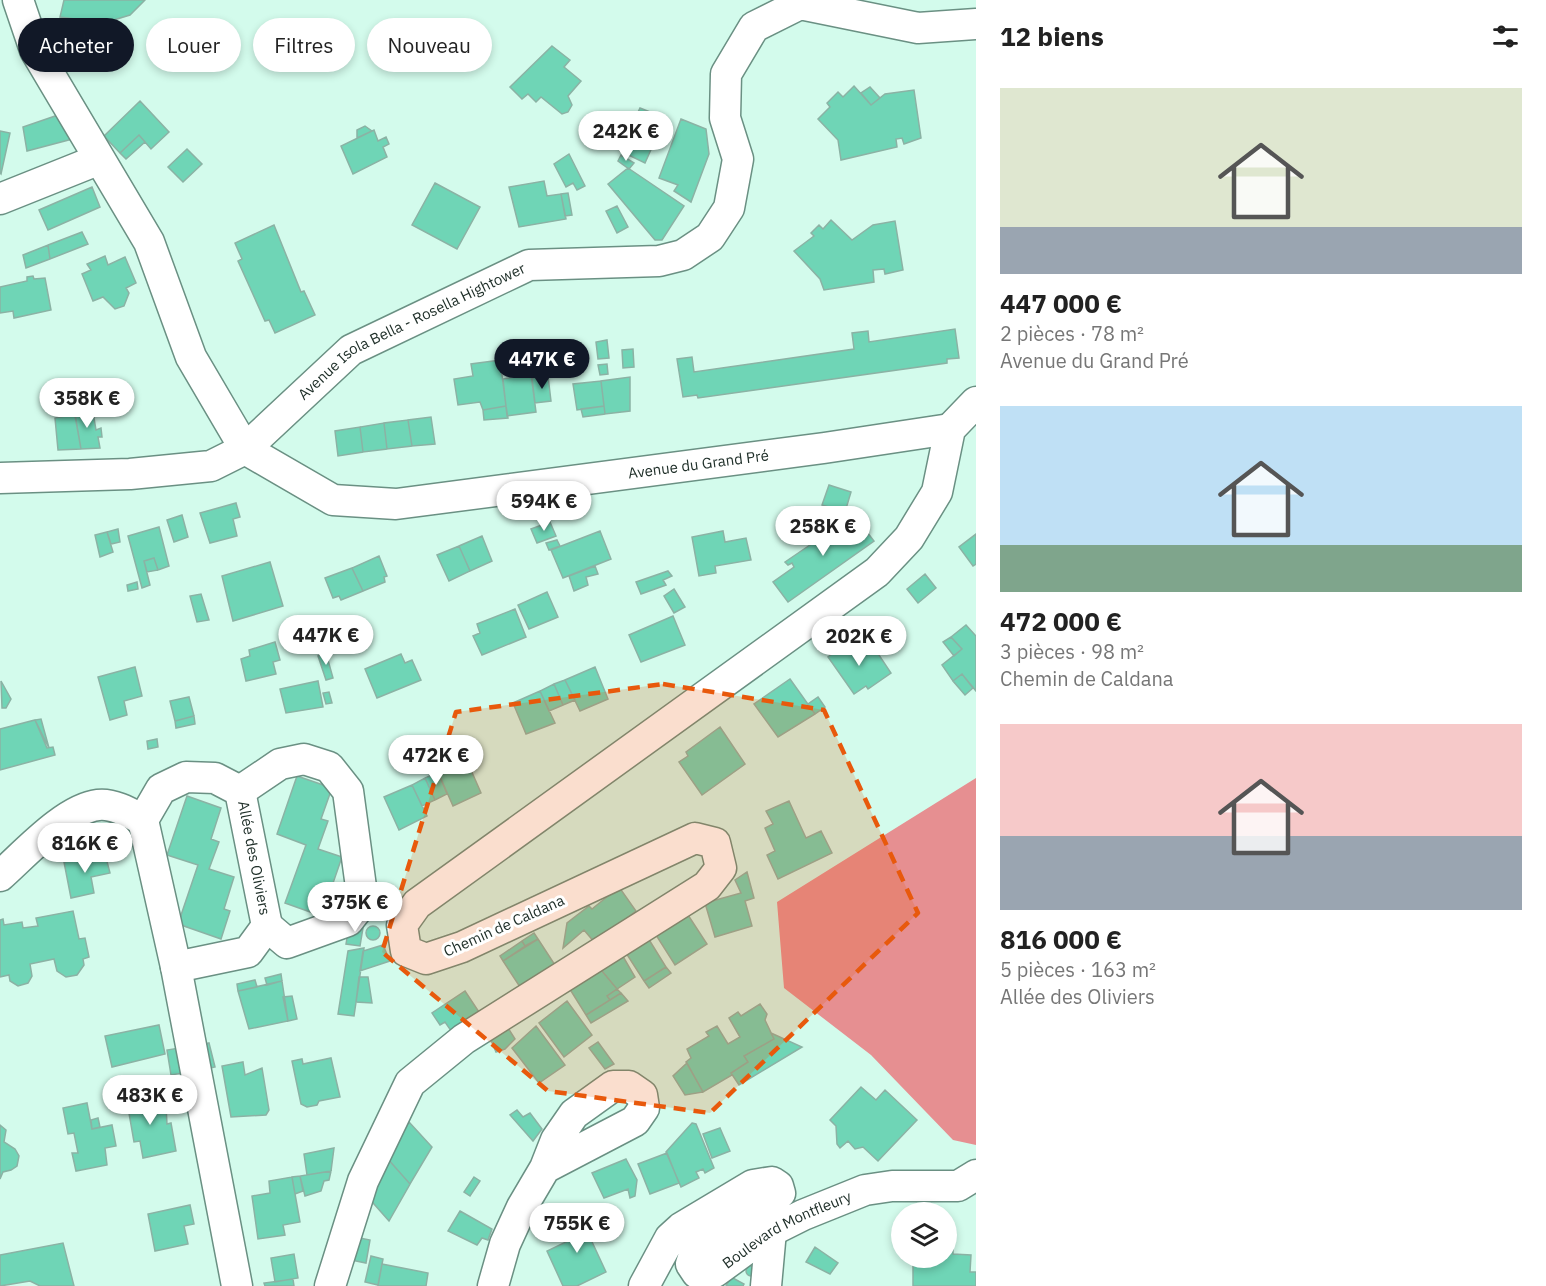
<!DOCTYPE html>
<html lang="fr">
<meta charset="utf-8">
<style>
body{margin:0;font-family:"IBM Plex Sans",sans-serif;background:#f2f2f2;color:#222;height:100vh;display:flex;flex-direction:column;font-size:22px;white-space:nowrap}
*{box-sizing:border-box;margin:0}
p{font-size:20px;color:#767676}
.icon{flex:none;width:33px;height:33px;fill:none;stroke:currentColor;stroke-width:2;stroke-linecap:round;stroke-linejoin:round}
.map{position:relative;flex:1;overflow:hidden}
.drawer{display:flex;flex-direction:column;background:#fff;width:570px}
.drawer>*{flex:none}
.top-card{position:absolute;left:18px;top:18px;width:570px;height:54px;display:flex;gap:12px}
.buttons{position:absolute;left:891px;top:1202px;display:grid;gap:12px}
.buttons a{display:grid;place-items:center;width:66px;height:66px;border-radius:50%;background:#fff;box-shadow:0 3px 9px #0003;font-size:30px}
.price{position:absolute;translate:-50% -51px;padding:0 14px;border-radius:21px;background:#fff;color:#222;font-size:20px;line-height:39px;filter:drop-shadow(0 2px 3px #0008)}
.price::after{content:'';position:absolute;left:50%;top:36px;width:18px;height:14px;margin-left:-9px;background:inherit;clip-path:polygon(0 0,100% 0,50% 100%)}
.price.on{background:#111827;color:#fff}
ul{padding:0;list-style:none}
li{display:grid;align-content:center;gap:12px;height:318px;padding:0 24px}
li span{display:grid;place-items:center;height:186px;border-radius:0px;color:#555}
li>.icon{margin-inline-start:auto}
span .icon{width:108px;height:108px;fill:#fffc;stroke-width:1}
li b{font-size:26px}
h2{display:flex;justify-content:space-between;align-items:center;height:72px;padding:0 24px;font-size:26px}
.tag{padding:0 21px;border-radius:27px;background:#fff;box-shadow:0 3px 9px #0003;font-size:21px;line-height:54px}
.tag.on{background:#111827;color:#fff}
main{display:flex;flex:1;min-height:0}
.map>svg:first-child{display:block}
.forest{fill:#e68f91}
.building{fill:#6fd5b6;stroke:#8bb2a4;stroke-width:1.5}
.lines{fill:none;stroke-linecap:round;stroke-linejoin:round}
.minor-casing{stroke:#6a9083;stroke-width:33}
.minor{stroke:#fff;stroke-width:30}
.marked{fill:#e8590c;fill-opacity:0.2;stroke:#e8590c;stroke-width:4.5;stroke-dasharray:12 8;stroke-linejoin:round}
.labels{text-anchor:middle;stroke-width:6;stroke-linejoin:round;paint-order:stroke}
.street-label{font-size:15px;fill:#20302a;stroke:#fff}
</style>
<main>
<div class="map">
<svg width="976" height="1286" viewBox="0 0 976 1286">
<rect width="100%" height="100%" fill="#d3fbec"/>
<!-- forest -->
<path class="forest" d="M 976,778 L 976,1145 L 953,1140 L 871,1055 L 784,988 L 777,902 Z"/>
<!-- building -->
<path class="building" d="M 64,0 L 145,0 L 130,15 L 104,23 L 60,17 Z
M 552,46 L 570,60 L 564,67 L 581,81 L 568,96 L 572,105 L 568,112 L 562,114 L 541,97 L 536,102 L 528,94 L 522,99 L 510,87 Z
M 65,47 L 63,59 L 50,62 L 44,52 Z
M 854,86 L 871,105 L 885,94 L 914,90 L 921,138 L 904,144 L 902,138 L 896,139 L 897,147 L 841,160 L 838,140 L 818,119 L 830,107 L 827,103 L 838,92 L 843,97 Z
M 870,87 L 880,98 L 871,105 L 861,93 Z
M 140,101 L 169,132 L 151,149 L 139,135 L 120,153 L 104,136 Z
M 640,108 L 658,115 L 662,125 L 645,163 L 620,151 Z
M 64,113 L 80,137 L 27,151 L 23,127 Z
M 681,119 L 706,129 L 709,154 L 691,202 L 674,191 L 678,185 L 659,178 Z
M 365,126 L 372,131 L 357,138 L 357,130 Z
M 374,130 L 378,141 L 386,137 L 389,144 L 383,147 L 387,157 L 353,174 L 341,146 Z
M 0,131 L 10,133 L 1,174 L 0,173 Z
M 139,135 L 145,142 L 126,159 L 120,153 Z
M 187,149 L 202,164 L 183,182 L 168,167 Z
M 569,154 L 585,186 L 577,190 L 573,183 L 566,187 L 554,164 Z
M 621,155 L 634,163 L 629,169 L 618,161 Z
M 628,168 L 684,206 L 662,240 L 655,240 L 608,184 Z
M 544,181 L 547,196 L 561,194 L 566,219 L 519,227 L 509,187 Z
M 435,183 L 480,207 L 457,249 L 412,225 Z
M 92,187 L 100,207 L 48,230 L 39,210 Z
M 568,193 L 572,215 L 565,216 L 561,194 Z
M 617,206 L 628,227 L 617,233 L 606,211 Z
M 831,220 L 852,240 L 873,225 L 895,221 L 903,270 L 885,274 L 884,269 L 873,270 L 874,282 L 824,290 L 820,279 L 794,251 L 814,236 L 811,233 L 819,225 L 823,229 Z
M 274,225 L 301,292 L 304,291 L 315,315 L 275,333 L 269,320 L 265,321 L 238,261 L 242,259 L 235,243 Z
M 82,232 L 88,244 L 50,259 L 48,245 Z
M 48,245 L 50,259 L 26,268 L 23,255 Z
M 105,256 L 108,265 L 125,257 L 136,283 L 126,288 L 129,293 L 124,306 L 115,309 L 103,297 L 93,301 L 82,274 L 91,270 L 87,264 Z
M 33,276 L 34,279 L 45,278 L 51,310 L 14,318 L 13,311 L 0,313 L 0,287 L 27,281 L 27,277 Z
M 955,329 L 959,358 L 947,359 L 947,363 L 698,398 L 697,395 L 683,397 L 677,359 L 692,357 L 694,372 L 854,349 L 852,333 L 868,331 L 869,342 Z
M 607,340 L 609,358 L 598,359 L 596,342 Z
M 633,349 L 634,367 L 623,368 L 622,350 Z
M 500,360 L 506,406 L 483,410 L 480,402 L 458,405 L 454,379 L 473,376 L 471,364 Z
M 607,364 L 608,374 L 600,375 L 598,365 Z
M 531,374 L 536,412 L 507,416 L 503,379 Z
M 548,376 L 551,401 L 535,403 L 532,378 Z
M 630,377 L 630,411 L 605,414 L 601,381 Z
M 601,381 L 604,406 L 577,410 L 573,384 Z
M 92,406 L 96,430 L 101,428 L 102,437 L 98,437 L 100,448 L 81,449 L 74,410 Z
M 506,406 L 508,418 L 484,420 L 483,410 Z
M 604,406 L 605,414 L 583,417 L 581,409 Z
M 75,414 L 81,449 L 58,450 L 55,418 Z
M 431,417 L 435,444 L 412,446 L 408,420 Z
M 408,420 L 412,446 L 387,449 L 384,423 Z
M 384,423 L 387,449 L 363,452 L 360,427 Z
M 360,427 L 363,452 L 338,456 L 335,431 Z
M 829,485 L 851,492 L 845,512 L 822,505 Z
M 236,503 L 240,517 L 233,519 L 237,536 L 210,543 L 200,513 Z
M 182,515 L 188,537 L 174,542 L 167,520 Z
M 854,515 L 874,541 L 788,602 L 773,582 L 794,567 L 792,563 L 788,565 L 785,562 Z
M 550,522 L 556,536 L 537,543 L 531,529 Z
M 159,527 L 169,566 L 158,570 L 154,558 L 144,561 L 150,585 L 142,588 L 128,536 Z
M 118,529 L 120,542 L 111,544 L 107,532 Z
M 600,531 L 611,559 L 563,578 L 551,550 Z
M 723,531 L 725,542 L 746,538 L 751,560 L 715,566 L 716,573 L 699,576 L 692,537 Z
M 107,532 L 113,552 L 100,557 L 95,535 Z
M 976,534 L 976,564 L 973,566 L 959,547 Z
M 482,536 L 492,561 L 470,571 L 459,546 Z
M 557,540 L 560,546 L 549,550 L 546,543 Z
M 459,546 L 470,571 L 449,581 L 437,555 Z
M 379,556 L 387,576 L 384,577 L 385,582 L 363,591 L 352,568 Z
M 154,558 L 158,570 L 147,572 L 144,561 Z
M 270,562 L 283,606 L 233,621 L 222,576 Z
M 595,566 L 598,574 L 586,577 L 588,585 L 574,591 L 569,576 Z
M 352,568 L 363,591 L 341,600 L 339,596 L 333,598 L 325,578 Z
M 668,571 L 672,576 L 663,580 L 666,585 L 641,594 L 636,582 Z
M 925,574 L 936,588 L 918,603 L 907,589 Z
M 137,582 L 138,589 L 128,591 L 127,585 Z
M 674,589 L 685,607 L 674,613 L 664,596 Z
M 547,592 L 558,617 L 529,629 L 518,605 Z
M 201,594 L 209,620 L 197,622 L 190,596 Z
M 515,609 L 526,637 L 482,655 L 473,636 L 480,633 L 477,624 Z
M 673,616 L 685,645 L 641,662 L 629,635 Z
M 966,625 L 976,636 L 976,691 L 962,674 L 953,681 L 942,665 L 962,649 L 951,637 Z
M 951,637 L 962,649 L 954,656 L 943,642 Z
M 275,642 L 280,660 L 273,662 L 276,674 L 246,681 L 241,659 L 250,656 L 249,650 Z
M 848,642 L 858,656 L 873,646 L 891,673 L 868,689 L 866,686 L 854,694 L 828,657 Z
M 858,645 L 864,652 L 858,656 L 853,649 Z
M 326,653 L 333,678 L 326,680 L 318,656 Z
M 401,654 L 405,663 L 412,660 L 421,680 L 377,698 L 365,669 Z
M 135,667 L 142,696 L 124,701 L 127,715 L 110,720 L 98,677 Z
M 595,667 L 608,699 L 580,711 L 565,680 Z
M 962,674 L 973,688 L 965,695 L 953,681 Z
M 790,679 L 815,714 L 778,737 L 754,704 Z
M 565,680 L 575,700 L 563,705 L 554,684 Z
M 1,681 L 11,699 L 6,708 L 2,708 Z
M 318,681 L 323,707 L 286,713 L 280,689 Z
M 554,684 L 563,705 L 549,711 L 540,691 Z
M 540,691 L 555,723 L 526,734 L 513,703 Z
M 329,692 L 332,703 L 326,704 L 323,693 Z
M 189,697 L 194,716 L 175,721 L 170,701 Z
M 818,697 L 825,707 L 815,714 L 808,704 Z
M 194,716 L 195,724 L 176,728 L 175,721 Z
M 41,719 L 49,748 L 35,720 Z
M 35,720 L 47,748 L 53,747 L 55,755 L 0,770 L 0,729 Z
M 720,727 L 745,764 L 702,795 L 679,762 L 688,756 L 686,752 Z
M 157,739 L 158,747 L 148,749 L 147,741 Z
M 467,761 L 481,793 L 453,806 L 438,772 Z
M 438,772 L 447,794 L 435,800 L 425,778 Z
M 297,776 L 332,788 L 321,819 L 328,821 L 318,849 L 342,857 L 332,886 L 338,889 L 327,918 L 285,903 L 306,845 L 277,834 Z
M 425,778 L 435,800 L 422,806 L 412,785 Z
M 412,785 L 427,816 L 399,830 L 384,797 Z
M 187,796 L 221,808 L 211,839 L 219,842 L 209,869 L 234,877 L 224,909 L 230,911 L 221,939 L 178,924 L 198,865 L 167,855 Z
M 789,801 L 806,838 L 821,831 L 832,853 L 778,879 L 767,855 L 775,851 L 765,828 L 773,824 L 766,811 Z
M 105,854 L 110,873 L 91,877 L 94,893 L 71,898 L 64,862 Z
M 747,872 L 754,898 L 745,901 L 752,926 L 715,937 L 705,903 L 741,893 L 735,880 Z
M 619,887 L 636,911 L 595,943 L 584,930 L 563,948 L 567,923 L 589,906 L 592,909 Z
M 73,911 L 79,939 L 85,938 L 89,957 L 83,959 L 84,965 L 77,975 L 66,977 L 57,971 L 54,959 L 30,964 L 32,976 L 28,983 L 18,986 L 10,981 L 9,975 L 0,977 L 0,920 L 3,919 L 4,925 L 22,922 L 23,928 L 38,926 L 36,918 Z
M 688,915 L 707,944 L 675,965 L 656,935 Z
M 350,920 L 364,922 L 360,946 L 346,944 Z
M366 933a7 7 0 1 1 14 0a7 7 0 1 1-14 0Z
M 534,933 L 538,939 L 525,946 L 522,941 Z
M 648,938 L 666,967 L 644,981 L 626,953 Z
M 538,939 L 555,965 L 520,987 L 503,961 Z
M 522,941 L 525,946 L 503,961 L 500,956 Z
M 383,945 L 390,961 L 360,971 L 363,951 Z
M 364,948 L 354,1016 L 338,1014 L 348,951 Z
M 621,953 L 635,977 L 617,989 L 597,965 Z
M 597,965 L 617,989 L 607,996 L 610,1000 L 586,1015 L 566,983 Z
M 666,967 L 671,973 L 649,988 L 644,981 Z
M 281,974 L 282,981 L 267,985 L 265,978 Z
M 359,977 L 368,977 L 372,1003 L 356,1002 Z
M 255,980 L 257,987 L 238,991 L 237,984 Z
M 282,981 L 288,1021 L 249,1029 L 238,991 Z
M 617,989 L 621,993 L 610,1000 L 607,996 Z
M 465,991 L 481,1015 L 454,1035 L 445,1022 L 440,1025 L 432,1013 Z
M 621,993 L 628,1001 L 591,1023 L 586,1015 Z
M 292,996 L 297,1019 L 288,1021 L 283,997 Z
M 567,1001 L 592,1035 L 564,1057 L 539,1023 Z
M 760,1004 L 767,1014 L 765,1020 L 774,1039 L 744,1056 L 748,1062 L 731,1073 L 732,1075 L 703,1092 L 686,1062 L 691,1058 L 687,1049 L 709,1036 L 706,1032 L 717,1026 L 728,1044 L 740,1037 L 729,1018 L 738,1012 L 741,1016 Z
M 505,1023 L 515,1039 L 505,1049 L 496,1052 L 491,1040 Z
M 159,1025 L 165,1054 L 112,1067 L 105,1036 Z
M 536,1026 L 565,1065 L 539,1083 L 512,1048 Z
M 771,1033 L 802,1047 L 739,1085 L 731,1073 L 748,1062 L 744,1056 L 774,1039 Z
M 598,1042 L 614,1064 L 605,1069 L 589,1048 Z
M 209,1043 L 215,1067 L 201,1070 L 196,1046 Z
M 185,1047 L 189,1072 L 171,1075 L 167,1050 Z
M 331,1058 L 340,1097 L 319,1101 L 317,1105 L 307,1107 L 301,1104 L 292,1061 L 302,1059 L 303,1064 Z
M 243,1062 L 245,1075 L 262,1068 L 269,1110 L 266,1115 L 231,1117 L 222,1066 Z
M 687,1063 L 703,1092 L 685,1095 L 673,1076 Z
M 861,1087 L 876,1100 L 885,1090 L 917,1120 L 878,1161 L 863,1147 L 855,1149 L 848,1141 L 840,1148 L 837,1144 L 836,1126 L 830,1120 Z
M 149,1092 L 153,1107 L 166,1105 L 167,1124 L 171,1123 L 176,1151 L 143,1158 L 140,1141 L 134,1142 L 126,1096 Z
M 87,1103 L 92,1129 L 112,1125 L 116,1146 L 105,1148 L 107,1165 L 76,1171 L 72,1153 L 78,1153 L 74,1133 L 68,1134 L 63,1108 Z
M 517,1110 L 523,1117 L 530,1113 L 542,1129 L 533,1141 L 510,1115 Z
M 98,1118 L 100,1127 L 92,1129 L 91,1120 Z
M 409,1122 L 432,1147 L 410,1184 L 387,1158 Z
M 692,1123 L 696,1124 L 714,1168 L 705,1173 L 703,1169 L 696,1172 L 699,1178 L 681,1187 L 666,1152 Z
M 0,1125 L 6,1130 L 4,1142 L 15,1149 L 19,1156 L 17,1166 L 11,1170 L 3,1172 L 0,1179 Z
M 720,1128 L 730,1151 L 712,1158 L 703,1134 Z
M 334,1148 L 331,1171 L 307,1175 L 304,1154 Z
M 667,1153 L 679,1183 L 650,1194 L 638,1164 Z
M 387,1158 L 410,1184 L 389,1221 L 365,1194 Z
M 626,1159 L 637,1180 L 635,1196 L 630,1198 L 628,1189 L 604,1198 L 592,1173 Z
M 331,1171 L 329,1180 L 324,1181 L 321,1191 L 305,1196 L 300,1176 Z
M 300,1176 L 303,1191 L 295,1194 L 292,1177 Z
M 292,1177 L 300,1222 L 283,1225 L 285,1235 L 258,1239 L 252,1196 L 270,1193 L 269,1181 Z
M 474,1177 L 480,1181 L 470,1196 L 464,1192 Z
M 190,1205 L 194,1224 L 184,1226 L 188,1244 L 155,1251 L 148,1214 Z
M 584,1206 L 594,1227 L 587,1231 L 606,1272 L 577,1286 L 563,1286 L 547,1251 L 566,1242 L 563,1237 L 568,1235 L 565,1231 L 577,1225 L 571,1213 Z
M 460,1211 L 492,1229 L 488,1240 L 482,1238 L 477,1245 L 448,1231 Z
M 350,1236 L 370,1240 L 366,1263 L 346,1259 Z
M 63,1243 L 74,1286 L 40,1286 L 30,1281 L 0,1286 L 0,1255 Z
M 946,1244 L 953,1244 L 953,1254 L 971,1255 L 970,1272 L 976,1272 L 976,1286 L 913,1286 L 913,1257 L 946,1257 Z
M 815,1247 L 838,1263 L 830,1274 L 806,1262 Z
M 294,1254 L 298,1278 L 275,1282 L 271,1258 Z
M 371,1256 L 383,1259 L 378,1285 L 365,1282 Z
M 382,1264 L 428,1273 L 426,1286 L 378,1286 Z
M746 1271a5 5 0 1 1 10 0a5 5 0 1 1-10 0Z
M 731,1277 L 744,1284 L 743,1286 L 726,1286 Z
M 293,1279 L 294,1286 L 265,1286 L 264,1283 Z"/>
<g class="lines">
<defs>
<g id="minor">
<path id="s1" d="M 18,0 L 35,50 L 149,242 L 191,357 L 245,449 L 333,500 L 396,504 L 824,448 L 950,429"/>
<path d="M 0,199 L 90,163"/>
<path id="s2" d="M 0,478 L 130,474 L 211,466 L 245,449 L 351,350 L 529,265 L 659,261 L 683,255 L 710,237 L 729,208 L 738,159 L 725,118 L 726,74 L 754,27 L 800,4 L 918,28 L 976,24"/>
<path d="M 186,777 L 215,778 L 240,791 L 267,926 L 248,952 L 176,967 L 143,820 L 161,789 Z"/>
<path d="M 240,791 L 280,764 L 304,759 L 329,767 L 348,791 L 363,902 L 348,921 L 287,943 L 267,926"/>
<path d="M 0,876 C 25,854 65,809 98,805 C 113,803 130,813 143,820"/>
<path d="M 176,967 L 237,1286"/>
<path d="M 330,1286 L 363,1181 L 410,1083 L 464,1039 L 707,886 L 721,868 L 715,843 L 695,838 L 462,947 L 426,959 L 406,951 L 402,925 L 417,904 L 877,572 L 909,538 L 937,492 L 950,429 L 976,402"/>
<path d="M 493,1286 L 505,1244 L 522,1207 L 545,1168 L 556,1140 L 574,1114 L 613,1086 L 629,1086 L 642,1095 L 644,1108 L 635,1121 L 545,1168"/>
<path id="s3" d="M 644,1286 L 670,1238 L 681,1228 L 753,1185 L 772,1182 L 778,1186 L 780,1193 L 766,1206 L 695,1252 L 691,1264 L 697,1273 L 703,1275 L 715,1272 L 771,1231 L 803,1215 L 865,1190 L 892,1186 L 958,1186 L 976,1175"/>
<path d="M 766,1286 L 771,1231"/>
</g>
</defs>
<!-- minor casing -->
<use href="#minor" class="minor-casing"/>
<!-- minor -->
<use href="#minor" class="minor"/>
</g>
<!-- marked area -->
<path class="marked" d="M 663,684 L 824,710 L 918,913 L 710,1113 L 548,1091 L 382,952 L 456,712 Z"/>
<g class="labels">
<!-- street labels -->
<g class="street-label">
<text dy="5" stroke="none"><textPath href="#s2" startOffset="456">Avenue Isola Bella - Rosella Hightower</textPath></text>
<text dy="5" stroke="none"><textPath href="#s1" startOffset="975">Avenue du Grand Pré</textPath></text>
<text transform="translate(254 858) rotate(79)" y="5">Allée des Oliviers</text>
<text transform="translate(504 926) rotate(-24)" y="5">Chemin de Caldana</text>
<text dy="5" stroke="none"><textPath href="#s3" startOffset="417">Boulevard Montfleury</textPath></text>
</g>
</g>
</svg>
<div class="buttons">
<a><svg class="icon" aria-label="layers" viewBox="0 0 24 24"><path d="M12 4l9 5-9 5-9-5zM3 14l9 5 9-5"/></svg></a>
</div>
<b class="price" style="left:626px;top:162px">242K €</b>
<b class="price on" style="left:542px;top:390px">447K €</b>
<b class="price" style="left:87px;top:429px">358K €</b>
<b class="price" style="left:544px;top:532px">594K €</b>
<b class="price" style="left:823px;top:557px">258K €</b>
<b class="price" style="left:326px;top:666px">447K €</b>
<b class="price" style="left:859px;top:667px">202K €</b>
<b class="price" style="left:436px;top:786px">472K €</b>
<b class="price" style="left:85px;top:874px">816K €</b>
<b class="price" style="left:355px;top:933px">375K €</b>
<b class="price" style="left:150px;top:1126px">483K €</b>
<b class="price" style="left:577px;top:1254px">755K €</b>
<div class="top-card">
<a class="tag on">Acheter</a>
<a class="tag">Louer</a>
<a class="tag">Filtres</a>
<a class="tag">Nouveau</a>
</div>
</div>
<section class="drawer">
<h2>12 biens<svg class="icon" aria-label="filters" viewBox="0 0 24 24"><path d="M4 7h16M4 17h16"/><circle cx="9" cy="7" r="2"/><circle cx="15" cy="17" r="2"/></svg></h2>
<ul>
<li><span style="background:linear-gradient(#dfe7d0 75%,#9aa5b1 0)"><svg class="icon" aria-label="home" viewBox="0 0 24 24"><path d="M3 11l9-7 9 7M6 9v11h12V9"/></svg></span><div><b>447 000 €</b><p>2 pièces · 78 m²</p><p>Avenue du Grand Pré</p></div></li>
<li><span style="background:linear-gradient(#bfe0f5 75%,#7fa58c 0)"><svg class="icon" aria-label="home" viewBox="0 0 24 24"><path d="M3 11l9-7 9 7M6 9v11h12V9"/></svg></span><div><b>472 000 €</b><p>3 pièces · 98 m²</p><p>Chemin de Caldana</p></div></li>
<li><span style="background:linear-gradient(#f6c9c9 60%,#9aa5b1 0)"><svg class="icon" aria-label="home" viewBox="0 0 24 24"><path d="M3 11l9-7 9 7M6 9v11h12V9"/></svg></span><div><b>816 000 €</b><p>5 pièces · 163 m²</p><p>Allée des Oliviers</p></div></li>
</ul>
</section>
</main>
